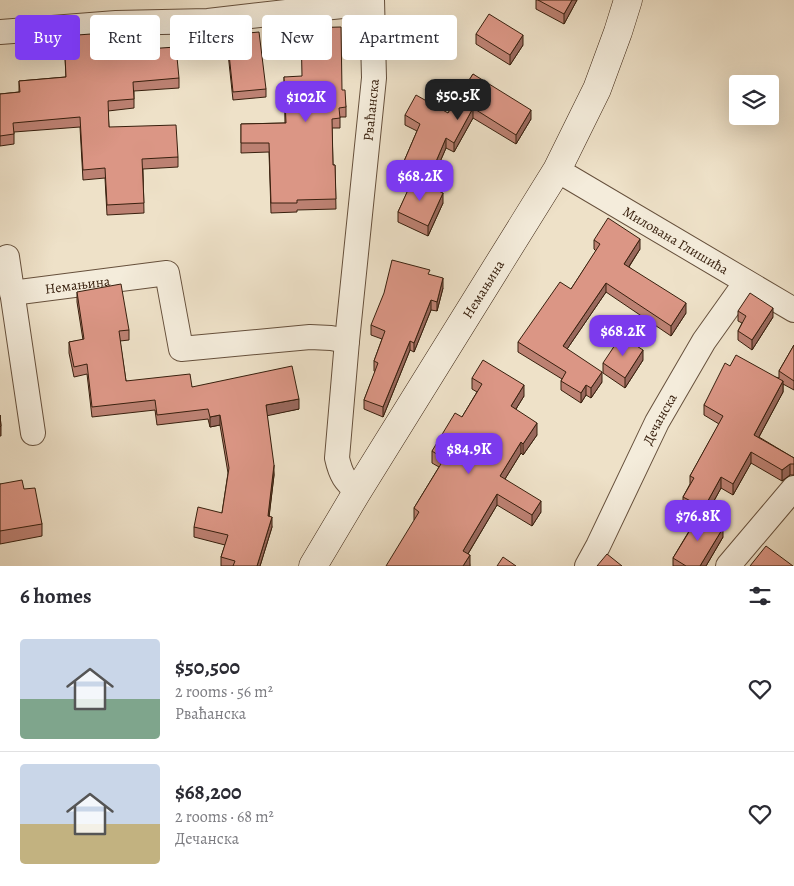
<!DOCTYPE html>
<meta charset="utf-8">
<style>
body{margin:0;font-family:Alegreya,serif;background:#f7f7f7;color:#2b2b33;height:100vh;display:flex;flex-direction:column;font-size:19px;white-space:nowrap}
*{box-sizing:border-box;margin:0}
p{font-size:16px;color:#7c7c81}
.icon{flex:none;width:28px;height:28px;fill:none;stroke:currentColor;stroke-width:2;stroke-linecap:round;stroke-linejoin:round}
.map{position:relative;height:566px;overflow:hidden}
.panel{display:flex;flex-direction:column;background:#fff;flex:1}
.panel>*{flex:none}
.hud{position:absolute;left:15px;top:15px;width:500px;height:45px;display:flex;gap:10px}
.buttons{position:absolute;left:729px;top:75px;display:grid;gap:10px}
.buttons a{display:grid;place-items:center;width:50px;height:50px;border-radius:5px;background:#fff;box-shadow:0 5px 20px #0002;font-size:25px}
.price{position:absolute;translate:-50% -42px;padding:0 11px;border-radius:10px;background:#7c3aed;color:#fff;font-size:16px;line-height:32px;filter:drop-shadow(0 1px 2px #0008)}
.price::after{content:'';position:absolute;left:50%;top:30px;width:15px;height:11px;margin-left:-8px;background:inherit;clip-path:polygon(0 0,100% 0,50% 100%)}
.price.active{background:#222;color:#fff}
ul{padding:0;list-style:none}
li{display:flex;align-items:center;gap:15px;height:125px;padding:0 20px}
li+li{border-top:1px solid #e1e1e2}
li span{display:grid;place-items:center;flex:none;width:140px;height:100px;border-radius:5px;color:#555}
li>.icon{margin-inline-start:auto}
span .icon{width:60px;height:60px;fill:#fffc;stroke-width:1}
li b{font-size:21px}
h2{display:flex;justify-content:space-between;align-items:center;height:60px;padding:0 20px;font-size:21px}
.tag{padding:0 18px;border-radius:5px;background:#fff;box-shadow:0 5px 20px #0002;font-size:18px;line-height:45px}
.tag.active{background:#7c3aed;color:#fff}
.map>svg:first-child{display:block}
.lines{fill:none;stroke-linecap:round;stroke-linejoin:round}
.street-casing{stroke:#66503c;stroke-width:26}
.secondary-casing{stroke:#38200e;stroke-width:29}
.street{stroke:#f4ecdb;stroke-width:24}
.secondary{stroke:#f4ecdb;stroke-width:28}
.wall{fill:#bc8172;stroke:#38200e}
.shaded-wall{fill:#99695d;stroke:#38200e}
.building{fill:#db9685;stroke:#38200e}
.labels{text-anchor:middle;stroke-width:4.5;stroke-linejoin:round;paint-order:stroke}
.street-label{font-size:14px;fill:#38200e;stroke:#f4ecdb}
</style>
<div class="map">
<svg width="794" height="566" viewBox="0 0 794 566">
<rect width="100%" height="100%" fill="#eee1c8"/>
<filter id="stains"><feTurbulence type="fractalNoise" baseFrequency=".004" numOctaves="4"/><feColorMatrix values="0 0 0 0 .2 0 0 0 0 .09 0 0 0 0 .02 0 0 0 .5 -.17"/></filter>
<radialGradient id="worn" r=".72"><stop offset=".6" stop-color="#630" stop-opacity="0"/><stop offset="1" stop-color="#630" stop-opacity=".3"/></radialGradient>
<g class="lines">
<defs>
<g id="street">
<path d="M 0,32 L 116,23 L 208,21 L 303,10 L 372,3"/>
<path id="s1" d="M 557,170 L 794,310"/>
<path d="M 7,257 L 33,433"/>
<path id="s2" d="M 12,293 L 167,273 L 181,349 L 310,337 L 331,338 L 347,341"/>
<path id="s3" d="M 357,492 C 345,480 341,476 337,458 L 347,341 L 374,78 L 372,0"/>
<path id="s4" d="M 587,566 L 598,546 L 657,422 L 704,341 L 746,282"/>
<path d="M 728,566 L 794,488"/>
</g>
<g id="secondary">
<path id="s5" d="M 313,566 L 357,492 L 557,170 L 597,89 L 618,32 L 628,0"/>
</g>
</defs>
<!-- street casing -->
<use href="#street" class="street-casing"/>
<!-- secondary casing -->
<use href="#secondary" class="secondary-casing"/>
<!-- street -->
<use href="#street" class="street"/>
<!-- secondary -->
<use href="#secondary" class="secondary"/>
</g>
<!-- wall -->
<path class="wall" d="M 536,0 L 577,0 L 564,24 L 536,9 Z
M 476,34 L 523,45 L 510,65 L 476,44 Z
M 227,35 L 266,89 L 266,97 L 233,100 L 227,44 Z
M 64,36 L 92,38 L 132,50 L 179,78 L 179,88 L 134,91 L 134,108 L 108,111 L 109,127 L 178,157 L 178,167 L 143,169 L 144,213 L 107,215 L 105,178 L 83,180 L 80,127 L 14,132 L 14,144 L 0,146 L 0,94 L 19,92 L 19,81 L 66,77 Z
M 473,74 L 531,119 L 516,144 L 473,118 L 454,152 L 446,148 L 429,187 L 443,203 L 428,236 L 398,222 L 398,212 L 413,180 L 402,175 L 402,166 L 417,131 L 405,125 L 405,115 L 448,113 Z
M 284,77 L 342,90 L 346,107 L 346,117 L 340,117 L 340,128 L 332,128 L 333,165 L 335,165 L 336,209 L 297,210 L 297,212 L 271,213 L 269,152 L 241,153 L 241,124 L 285,123 Z
M 594,240 L 640,249 L 629,267 L 686,313 L 671,336 L 606,292 L 567,349 L 602,382 L 591,398 L 586,395 L 581,403 L 561,390 L 561,381 L 562,379 L 518,352 L 518,342 L 571,289 L 596,251 L 594,249 Z
M 430,275 L 443,288 L 437,311 L 431,310 L 414,352 L 410,350 L 383,417 L 364,409 L 364,400 L 375,372 L 374,371 L 374,361 L 382,339 L 371,335 L 371,325 Z
M 77,292 L 129,330 L 129,340 L 120,341 L 126,381 L 192,387 L 299,409 L 267,415 L 274,475 L 269,516 L 272,527 L 260,566 L 221,566 L 221,557 L 225,545 L 194,537 L 194,527 L 222,513 L 228,473 L 220,425 L 210,427 L 208,419 L 157,425 L 155,410 L 92,417 L 87,374 L 74,377 L 69,353 L 69,342 L 83,340 L 77,302 Z
M 738,311 L 773,317 L 752,350 L 738,340 L 738,331 L 742,323 L 738,321 Z
M 794,345 L 794,390 L 783,384 L 783,392 L 759,437 L 794,458 L 794,475 L 790,475 L 782,481 L 751,463 L 733,495 L 721,488 L 705,517 L 723,537 L 706,566 L 673,566 L 673,558 L 698,516 L 683,507 L 683,497 L 690,484 L 690,476 L 719,424 L 704,415 L 704,405 L 730,366 L 779,378 L 779,371 Z
M 643,360 L 625,388 L 603,373 L 603,363 Z
M 472,378 L 524,396 L 516,409 L 537,435 L 523,455 L 521,453 L 505,479 L 541,512 L 532,526 L 497,505 L 468,554 L 470,566 L 414,520 L 414,508 L 439,467 L 432,463 L 432,451 L 462,417 L 477,392 L 472,389 Z
M 0,415 L 1,426 L 1,436 L 0,436 Z
M 0,484 L 24,489 L 42,524 L 42,536 L 0,544 Z"/>
<!-- shaded-wall -->
<path class="shaded-wall" d="M 572,0 L 577,0 L 564,24 L 564,14 Z
M 523,35 L 523,45 L 510,65 L 510,55 Z
M 473,108 L 473,118 L 454,152 L 454,143 Z
M 531,110 L 531,119 L 516,144 L 516,135 Z
M 446,138 L 446,148 L 429,187 L 429,178 Z
M 443,193 L 443,203 L 428,236 L 428,226 Z
M 640,239 L 640,249 L 624,274 L 624,264 Z
M 443,278 L 443,288 L 437,311 L 437,302 Z
M 606,283 L 606,292 L 563,355 L 563,346 Z
M 431,300 L 431,310 L 414,352 L 414,343 Z
M 686,303 L 686,313 L 671,336 L 671,326 Z
M 773,308 L 773,317 L 752,350 L 752,340 Z
M 410,341 L 410,350 L 383,417 L 383,407 Z
M 643,350 L 643,360 L 625,388 L 625,378 Z
M 602,372 L 602,382 L 591,398 L 591,388 Z
M 783,381 L 783,392 L 754,446 L 754,435 Z
M 524,385 L 524,396 L 511,417 L 511,406 Z
M 586,385 L 586,395 L 581,403 L 581,393 Z
M 299,399 L 299,409 L 266,416 L 266,405 Z
M 220,415 L 220,425 L 210,427 L 210,417 Z
M 537,423 L 537,435 L 523,455 L 523,444 Z
M 521,442 L 521,453 L 500,487 L 500,476 Z
M 751,452 L 751,463 L 733,495 L 733,484 Z
M 790,464 L 790,475 L 782,481 L 782,470 Z
M 274,465 L 274,475 L 268,526 L 268,516 Z
M 721,477 L 721,488 L 704,519 L 704,508 Z
M 497,494 L 497,505 L 463,562 L 463,551 Z
M 541,501 L 541,512 L 532,526 L 532,515 Z
M 272,517 L 272,527 L 260,566 L 257,566 Z
M 723,528 L 723,537 L 706,566 L 700,566 Z
M 470,555 L 470,566 L 463,566 Z"/>
<!-- building -->
<path class="building" d="M 538,0 L 572,0 L 564,14 Z
M 489,14 L 523,35 L 510,55 L 476,34 Z
M 341,27 L 342,90 L 345,90 L 346,107 L 339,108 L 340,118 L 332,119 L 333,165 L 335,165 L 336,199 L 297,200 L 297,203 L 271,203 L 269,143 L 241,143 L 241,124 L 286,123 L 284,77 L 302,76 L 301,28 Z
M 259,32 L 266,89 L 233,92 L 227,35 Z
M 91,34 L 92,38 L 131,36 L 132,50 L 176,47 L 179,78 L 133,82 L 134,99 L 108,101 L 109,127 L 176,125 L 178,157 L 142,159 L 144,203 L 107,205 L 105,168 L 83,170 L 80,117 L 13,123 L 14,134 L 0,136 L 0,94 L 20,92 L 19,81 L 66,77 L 64,36 Z
M 473,74 L 531,110 L 516,135 L 473,108 L 454,143 L 446,138 L 429,178 L 402,166 L 420,124 L 405,115 L 416,95 L 448,113 Z
M 413,179 L 443,193 L 428,226 L 398,212 Z
M 608,218 L 640,239 L 624,264 L 686,303 L 671,326 L 606,283 L 563,346 L 602,372 L 591,388 L 586,385 L 581,393 L 561,381 L 566,372 L 518,342 L 560,282 L 571,289 L 600,244 L 594,240 Z
M 392,260 L 430,270 L 428,274 L 443,278 L 437,302 L 431,300 L 414,343 L 410,341 L 383,407 L 364,400 L 378,363 L 374,361 L 385,331 L 371,325 L 384,293 Z
M 121,284 L 129,330 L 119,331 L 126,381 L 190,374 L 192,387 L 292,366 L 299,399 L 266,405 L 274,465 L 268,516 L 272,517 L 257,566 L 233,566 L 235,561 L 221,557 L 228,535 L 194,527 L 198,507 L 222,513 L 229,468 L 220,415 L 210,417 L 208,409 L 157,415 L 155,400 L 92,407 L 87,364 L 74,367 L 69,342 L 84,339 L 77,292 Z
M 750,293 L 773,308 L 752,340 L 738,331 L 746,316 L 738,311 Z
M 621,336 L 643,350 L 625,378 L 603,363 Z
M 794,345 L 794,381 L 779,371 Z
M 736,355 L 783,381 L 754,435 L 794,458 L 794,464 L 790,464 L 782,470 L 751,452 L 733,484 L 721,477 L 704,508 L 683,497 L 694,478 L 690,476 L 723,416 L 704,405 L 725,363 L 730,366 Z
M 483,360 L 524,385 L 511,406 L 537,423 L 523,444 L 521,442 L 500,476 L 541,501 L 532,515 L 497,494 L 463,551 L 470,555 L 463,566 L 386,566 L 419,512 L 414,508 L 444,459 L 432,451 L 455,413 L 462,417 L 482,384 L 472,378 Z
M 0,415 L 1,426 L 0,427 Z
M 22,480 L 24,489 L 35,488 L 42,524 L 0,531 L 0,484 Z
M 700,514 L 723,528 L 700,566 L 686,566 L 673,558 Z
M 766,546 L 793,566 L 750,566 Z
M 607,554 L 622,566 L 597,566 Z
M 503,557 L 516,566 L 497,566 Z"/>
<g class="labels">
<!-- street labels -->
<g class="street-label">
<text dy="5" stroke="none"><textPath href="#s3" startOffset="390">Рваћанска</textPath></text>
<text dy="5" stroke="none"><textPath href="#s1" startOffset="138">Милована Глишића</textPath></text>
<text dy="5" stroke="none"><textPath href="#s2" startOffset="66">Немањина</textPath></text>
<text dy="5" stroke="none"><textPath href="#s5" startOffset="325">Немањина</textPath></text>
<text dy="5" stroke="none"><textPath href="#s4" startOffset="164">Дечанска</textPath></text>
</g>
</g>
<rect width="100%" height="100%" filter="url(#stains)"/>
<rect width="100%" height="100%" fill="url(#worn)"/>
</svg>
<div class="buttons">
<a><svg class="icon" aria-label="layers" viewBox="0 0 24 24"><path d="M12 4l9 5-9 5-9-5zM3 14l9 5 9-5"/></svg></a>
</div>
<b class="price active" style="left:458px;top:121px">$50.5K</b>
<b class="price" style="left:306px;top:123px">$102K</b>
<b class="price" style="left:420px;top:202px">$68.2K</b>
<b class="price" style="left:623px;top:357px">$68.2K</b>
<b class="price" style="left:469px;top:475px">$84.9K</b>
<b class="price" style="left:698px;top:542px">$76.8K</b>
<div class="hud">
<a class="tag active">Buy</a>
<a class="tag">Rent</a>
<a class="tag">Filters</a>
<a class="tag">New</a>
<a class="tag">Apartment</a>
</div>
</div>
<section class="panel">
<h2>6 homes<svg class="icon" aria-label="filters" viewBox="0 0 24 24"><path d="M4 7h16M4 17h16"/><circle cx="9" cy="7" r="2"/><circle cx="15" cy="17" r="2"/></svg></h2>
<ul>
<li><span style="background:linear-gradient(#c9d6e8 60%,#7fa58c 0)"><svg class="icon" aria-label="home" viewBox="0 0 24 24"><path d="M3 11l9-7 9 7M6 9v11h12V9"/></svg></span><div><b>$50,500</b><p>2 rooms · 56 m²</p><p>Рваћанска</p></div><svg class="icon" aria-label="heart" viewBox="0 0 24 24"><path d="M12 20l-8-8c-3-5 5-10 8-4 3-6 11-1 8 4z"/></svg></li>
<li><span style="background:linear-gradient(#c9d6e8 60%,#c2b280 0)"><svg class="icon" aria-label="home" viewBox="0 0 24 24"><path d="M3 11l9-7 9 7M6 9v11h12V9"/></svg></span><div><b>$68,200</b><p>2 rooms · 68 m²</p><p>Дечанска</p></div><svg class="icon" aria-label="heart" viewBox="0 0 24 24"><path d="M12 20l-8-8c-3-5 5-10 8-4 3-6 11-1 8 4z"/></svg></li>
</ul>
</section>
